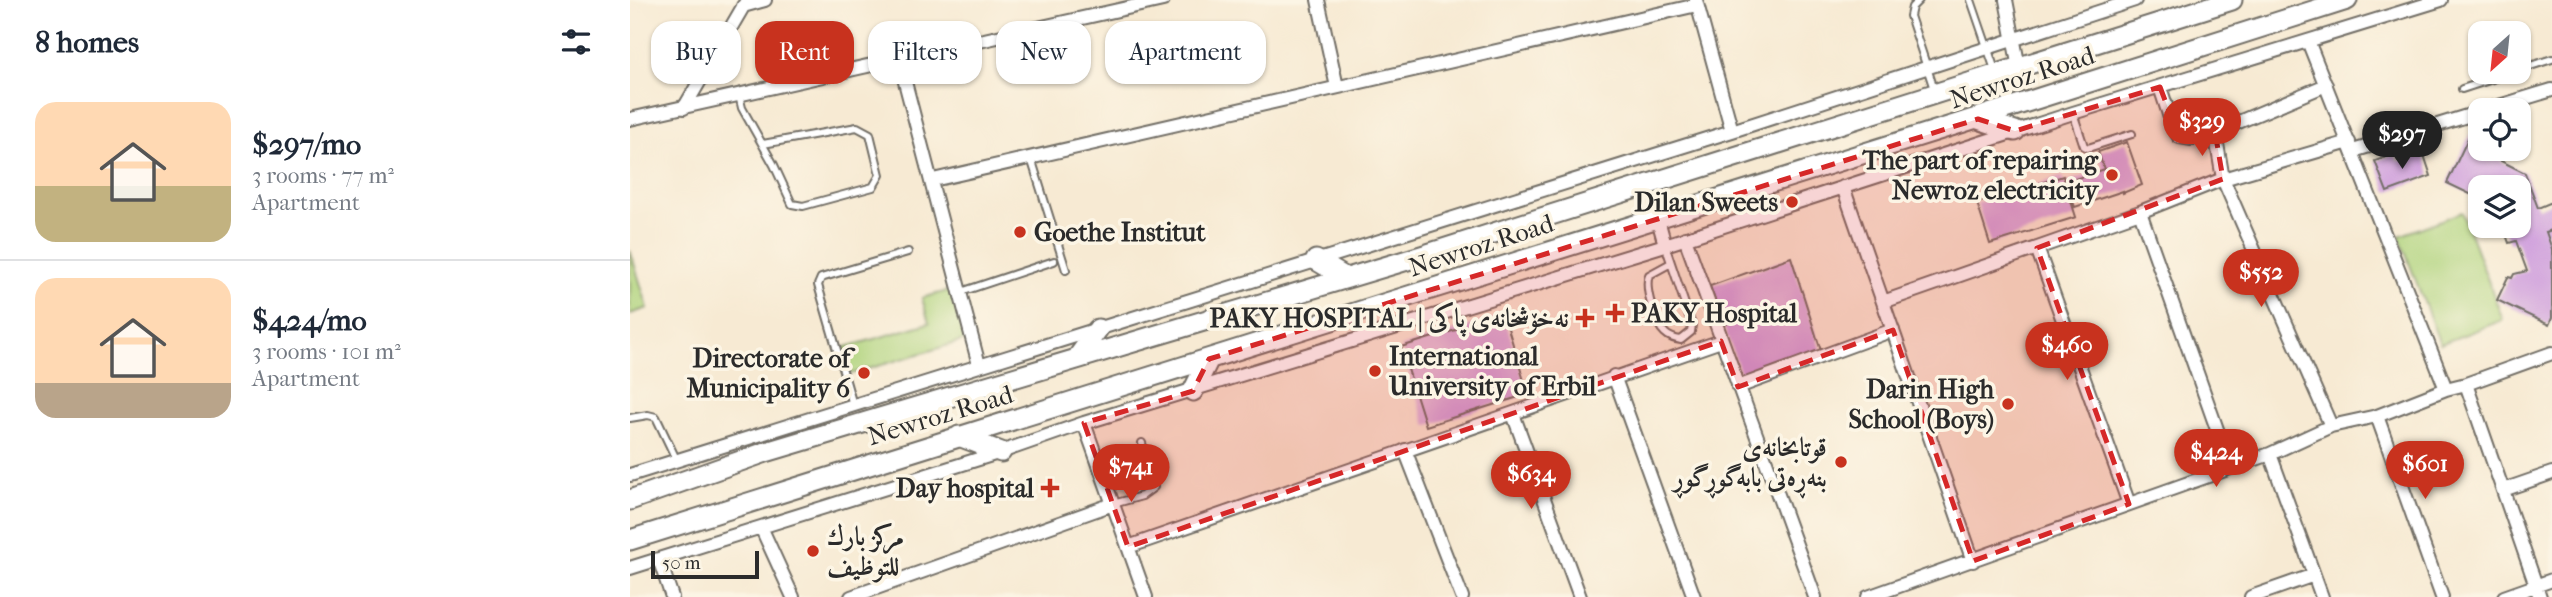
<!DOCTYPE html>
<meta charset="utf-8">
<style>
body{margin:0;font-family:"IM FELL French Canon",Amiri,serif;background:#f6f6f7;color:#1f2937;height:100vh;display:flex;flex-direction:column;font-size:26px;white-space:nowrap}
*{box-sizing:border-box;margin:0}
p{font-size:23px;color:#747a83}
.icon{flex:none;width:38px;height:38px;fill:none;stroke:currentColor;stroke-width:2;stroke-linecap:round;stroke-linejoin:round}
.map{position:relative;flex:1;overflow:hidden}
.side{display:flex;flex-direction:column;background:#fff;width:630px}
.side>*{flex:none}
.hud{position:absolute;left:21px;top:21px;width:665px;height:63px;display:flex;gap:14px}
.needle{width:46px;rotate:207deg}
.buttons{position:absolute;left:1838px;top:21px;display:grid;gap:14px}
.buttons a{display:grid;place-items:center;width:63px;height:63px;border-radius:14px;background:#fff;box-shadow:0 2px 5px #0004;font-size:35px}
.scale{position:absolute;left:21px;bottom:18px;width:108px;box-sizing:border-box;padding-left:7px;border:4px solid #2b2b2b;border-top:0;font-size:19px;line-height:24px;white-space:nowrap;color:#2b2b2b;-webkit-text-stroke:5px #fcf5e5;paint-order:stroke}
.price{position:absolute;translate:-50% -60px;padding:0 16px;border-radius:24px;background:#c8321e;color:#fff;font-size:23px;line-height:46px;filter:drop-shadow(0 2px 4px #0008)}
.price::after{content:'';position:absolute;left:50%;top:42px;width:21px;height:16px;margin-left:-10px;background:inherit;clip-path:polygon(0 0,100% 0,50% 100%)}
.price.on{background:#222;color:#fff}
ul{padding:0;list-style:none}
li{display:flex;align-items:center;gap:21px;height:175px;padding:0 35px}
li+li{border-top:2px solid #e0e1e3}
li span{display:grid;place-items:center;flex:none;width:196px;height:140px;border-radius:21px;color:#555}
li>.icon{margin-inline-start:auto}
span .icon{width:84px;height:84px;fill:#fffc;stroke-width:1}
li b{font-size:30px}
h2{display:flex;justify-content:space-between;align-items:center;height:84px;padding:0 35px;font-size:30px}
.chip{padding:0 24px;border-radius:21px;background:#fff;box-shadow:0 2px 5px #0004;font-size:24px;line-height:63px}
.chip.on{background:#c8321e;color:#fff}
main{display:flex;flex:1;min-height:0}
.map>svg:first-child{display:block}
.green{fill:#afd37c;stroke:#6d7f54;stroke-width:2}
.building{fill:#cf9fdd}
.lines{fill:none;stroke-linecap:round;stroke-linejoin:round}
.lane-casing{stroke:#726e66;stroke-width:10}
.street-casing{stroke:#726e66;stroke-width:16}
.primary-casing{stroke:#726e66;stroke-width:23}
.lane{stroke:#fff;stroke-width:6}
.street{stroke:#fff;stroke-width:12}
.primary{stroke:#fff;stroke-width:19}
.marked{fill:#d62828;fill-opacity:0.2;stroke:#d62828;stroke-width:5;stroke-dasharray:14 9;stroke-linejoin:round}
.poi-dot{fill:#c8321e;stroke:#fcf5e5;stroke-width:2.5}
.labels{text-anchor:middle;stroke-width:7;stroke-linejoin:round;paint-order:stroke}
.street-label{font-size:26px;fill:#2b2b2b;stroke:#fcf5e5}
.poi-label{font-size:26px;font-weight:bold;fill:#2b2b2b;stroke:#fcf5e5;text-anchor:end}
</style>
<main>
<section class="side">
<h2>8 homes<svg class="icon" aria-label="filters" viewBox="0 0 24 24"><path d="M4 7h16M4 17h16"/><circle cx="9" cy="7" r="2"/><circle cx="15" cy="17" r="2"/></svg></h2>
<ul>
<li><span style="background:linear-gradient(#ffd9b3 60%,#c2b280 0)"><svg class="icon" aria-label="home" viewBox="0 0 24 24"><path d="M3 11l9-7 9 7M6 9v11h12V9"/></svg></span><div><b>$297/mo</b><p>3 rooms · 77 m²</p><p>Apartment</p></div></li>
<li><span style="background:linear-gradient(#ffd9b3 75%,#b9a48a 0)"><svg class="icon" aria-label="home" viewBox="0 0 24 24"><path d="M3 11l9-7 9 7M6 9v11h12V9"/></svg></span><div><b>$424/mo</b><p>3 rooms · 101 m²</p><p>Apartment</p></div></li>
</ul>
</section>
<div class="map">
<svg width="1922" height="597" viewBox="0 0 1922 597">
<rect width="100%" height="100%" fill="#fcf5e5"/>
<filter id="ink" filterUnits="userSpaceOnUse"><feTurbulence type="fractalNoise" baseFrequency=".0143" numOctaves="2"/><feDisplacementMap in="SourceGraphic" scale="14" xChannelSelector="R" yChannelSelector="G"/><feConvolveMatrix kernelMatrix="1 2 1 2 8 2 1 2 1" color-interpolation-filters="sRGB"/></filter>
<filter id="wash" filterUnits="userSpaceOnUse"><feTurbulence type="fractalNoise" baseFrequency=".00686" numOctaves="4" result="noise"/><feDisplacementMap in="SourceGraphic" scale="28" xChannelSelector="R" yChannelSelector="G"/><feGaussianBlur stdDeviation="1.57" result="paint"/><feColorMatrix in="noise" values="0 0 0 0 0 0 0 0 0 0 0 0 0 0 0 0 0 1.4 0 .05"/><feComposite in="paint" operator="in"/></filter>
<g filter="url(#wash)">
<rect width="100%" height="100%" fill="#f7ead3"/>
<!-- green -->
<path class="green" d="M 1832,212 L 1873,320 L 1810,344 L 1769,236 Z
M 0,250 L 18,308 L 0,314 Z
M 321,290 L 336,340 L 221,374 L 213,348 L 299,323 L 292,298 Z"/>
<g id="blocks">
<!-- building -->
<path class="building" d="M 1840,134 L 1850,138 L 1850,149 L 1867,149 L 1871,161 L 1895,173 L 1908,208 L 1922,202 L 1922,230 L 1916,232 L 1922,249 L 1922,318 L 1919,325 L 1867,300 L 1878,277 L 1882,278 L 1884,274 L 1897,271 L 1886,241 L 1879,243 L 1873,226 L 1888,226 L 1888,187 L 1869,187 L 1870,185 L 1860,180 L 1856,184 L 1848,183 L 1842,195 L 1817,183 Z
M 1497,142 L 1512,185 L 1493,193 L 1493,191 L 1445,207 L 1436,182 L 1474,169 L 1468,152 Z
M 1793,152 L 1801,176 L 1757,192 L 1745,161 L 1765,154 L 1768,161 Z
M 1433,176 L 1446,217 L 1360,244 L 1347,203 Z
M 1161,257 L 1192,354 L 1114,383 L 1093,325 L 1121,314 L 1093,323 L 1080,286 Z
M 874,315 L 898,394 L 796,426 L 771,347 Z"/>
</g>
</g>
<g filter="url(#ink)">
<use href="#blocks" fill-opacity="0" stroke="#726e66" stroke-width="2"/>
<g class="lines">
<defs>
<path id="lane" d="M 1289,0 L 1282,7 L 1280,16 L 1305,92
M 1341,0 L 1366,73
M 1888,70 L 1922,59
M 1832,89 L 1884,72
M 109,95 L 112,108 L 144,165 L 162,204 L 173,206 L 243,187 L 250,175 L 240,134 L 227,127 L 133,144
M 1443,113 L 1454,146 L 1458,148 L 1502,134
M 401,158 L 436,270
M 1035,245 L 1062,325 L 1061,332 L 1051,340 C 1045,339 1040,338 1035,333 C 1025,324 1014,288 1019,275 L 1041,263
M 331,292 L 424,261
M 223,405 L 188,285 L 191,278 L 278,252
M 0,418 L 18,415 L 26,417 L 47,461
M 483,504 L 512,496 L 524,487 L 512,443"/>
<path id="street" d="M 688,0 L 707,87
M 1066,0 L 1102,131
M 1376,0 L 1389,68
M 113,6 L 135,0
M 1678,41 L 1816,389
M 269,59 L 349,365
M 1530,87 L 1543,127 L 1549,137 L 1560,139 L 1585,132 L 1696,85
M 54,108 L 117,0
M 1856,110 L 1922,90
M 0,119 L 533,0
M 1585,132 L 1593,179 L 1701,426
M 1723,151 L 1850,112
M 303,180 L 1067,5
M 1213,187 L 1343,561
M 1510,212 L 1600,466
M 1027,216 L 1035,245
M 1055,238 L 1185,597
M 1407,248 L 1499,504
M 1253,302 L 1510,212 L 1593,179 L 1719,142
M 984,376 L 1064,597
M 1836,384 L 1910,597
M 1108,387 L 1263,330
M 883,414 L 950,597
M 1747,416 L 1812,597
M 454,423 L 516,597
M 775,450 L 832,597
M 1640,454 L 1692,597
M 0,475 L 1102,131 L 1505,0
M 1873,490 L 1922,473
M 131,527 L 163,597
M 498,547 L 1091,341
M 29,559 L 42,597
M 0,568 L 371,452 L 454,423 L 1035,245 L 1443,113 L 1811,0
M 221,597 L 483,504
M 1238,597 L 1640,454 L 1701,426 L 1747,416 L 1816,389 L 1836,384 L 1922,353
M 1621,597 L 1684,575
M 1874,597 L 1922,580"/>
<path id="primary" d="M 1348,119 L 1385,131
M 686,260 L 716,278
M 447,358 L 468,329
M 563,391 L 579,359
M 329,436 L 371,452
M 0,500 L 136,452 L 791,256 L 1602,0
M 0,540 C 572,358 1146,184 1717,0"/>
</defs>
<!-- lane casing -->
<use href="#lane" class="lane-casing"/>
<!-- street casing -->
<use href="#street" class="street-casing"/>
<!-- primary casing -->
<use href="#primary" class="primary-casing"/>
<!-- lane -->
<use href="#lane" class="lane"/>
<!-- street -->
<use href="#street" class="street"/>
<!-- primary -->
<use href="#primary" class="primary"/>
</g>
</g>
<!-- marked area -->
<path class="marked" d="M 1530,87 L 1549,137 L 1585,132 L 1593,179 L 1407,248 L 1499,504 L 1343,561 L 1263,330 L 1108,387 L 1091,341 L 498,547 L 454,423 L 563,391 L 579,359 L 1348,119 L 1385,131 Z"/>
<!-- markers -->
<g class="poi-dot">
<circle cx="1482" cy="175" r="7"/>
<circle cx="1162" cy="202" r="7"/>
<circle cx="390" cy="232" r="7"/>
<path d="M981.5 302.5h7v7h7v7h-7v7h-7v-7h-7v-7h7z"/>
<path d="M951.5 307.5h7v7h7v7h-7v7h-7v-7h-7v-7h7z"/>
<circle cx="745" cy="371" r="7"/>
<circle cx="234" cy="373" r="7"/>
<circle cx="1378" cy="404" r="7"/>
<circle cx="1211" cy="462" r="7"/>
<path d="M416.5 477.5h7v7h7v7h-7v7h-7v-7h-7v-7h7z"/>
<circle cx="183" cy="551" r="7"/>
</g>
<g class="labels">
<!-- street labels -->
<g class="street-label">
<text transform="translate(1392 77) rotate(-18)" y="9">Newroz Road</text>
<text transform="translate(851 245) rotate(-18)" y="9">Newroz Road</text>
<text transform="translate(310 415) rotate(-17)" y="9">Newroz Road</text>
</g>
<!-- poi labels -->
<g class="poi-label">
<text x="1468" y="169">The part of repairing<tspan x="1468" dy="30">Newroz electricity</tspan></text>
<text x="1148" y="211">Dilan Sweets</text>
<text x="404" y="241" text-anchor="start">Goethe Institut</text>
<text x="1001" y="322" text-anchor="start">PAKY Hospital</text>
<text x="939" y="327">PAKY HOSPITAL | نەخۆشخانەی پاکی</text>
<text x="759" y="365" text-anchor="start">International<tspan x="759" dy="30">University of Erbil</tspan></text>
<text x="220" y="367">Directorate of<tspan x="220" dy="30">Municipality 6</tspan></text>
<text x="1364" y="398">Darin High<tspan x="1364" dy="30">School (Boys)</tspan></text>
<text x="1197" y="456">قوتابخانەی<tspan x="1197" dy="30">بنەڕەتی بابەگوڕگوڕ</tspan></text>
<text x="404" y="497">Day hospital</text>
<text x="197" y="545" text-anchor="start">مركز بارك<tspan x="197" dy="30">للتوظيف</tspan></text>
</g>
</g>
</svg>
<div class="buttons">
<a><svg class="needle" viewBox="-14 -14 28 28"><path d="M0-13l5 13h-10z" fill="#e53935"/><path d="M0 13l5-13h-10z" fill="#747a83"/></svg></a>
<a><svg class="icon" aria-label="locate" viewBox="0 0 24 24"><circle cx="12" cy="12" r="6"/><path d="M12 2v4M12 18v4M2 12h4M18 12h4"/></svg></a>
<a><svg class="icon" aria-label="layers" viewBox="0 0 24 24"><path d="M12 4l9 5-9 5-9-5zM3 14l9 5 9-5"/></svg></a>
</div>
<div class="scale">50 m</div>
<b class="price" style="left:1572px;top:158px">$329</b>
<b class="price on" style="left:1772px;top:171px">$297</b>
<b class="price" style="left:1631px;top:309px">$552</b>
<b class="price" style="left:1437px;top:382px">$460</b>
<b class="price" style="left:1586px;top:489px">$424</b>
<b class="price" style="left:1795px;top:501px">$601</b>
<b class="price" style="left:501px;top:504px">$741</b>
<b class="price" style="left:901px;top:511px">$634</b>
<div class="hud">
<a class="chip">Buy</a>
<a class="chip on">Rent</a>
<a class="chip">Filters</a>
<a class="chip">New</a>
<a class="chip">Apartment</a>
</div>
</div>
</main>
